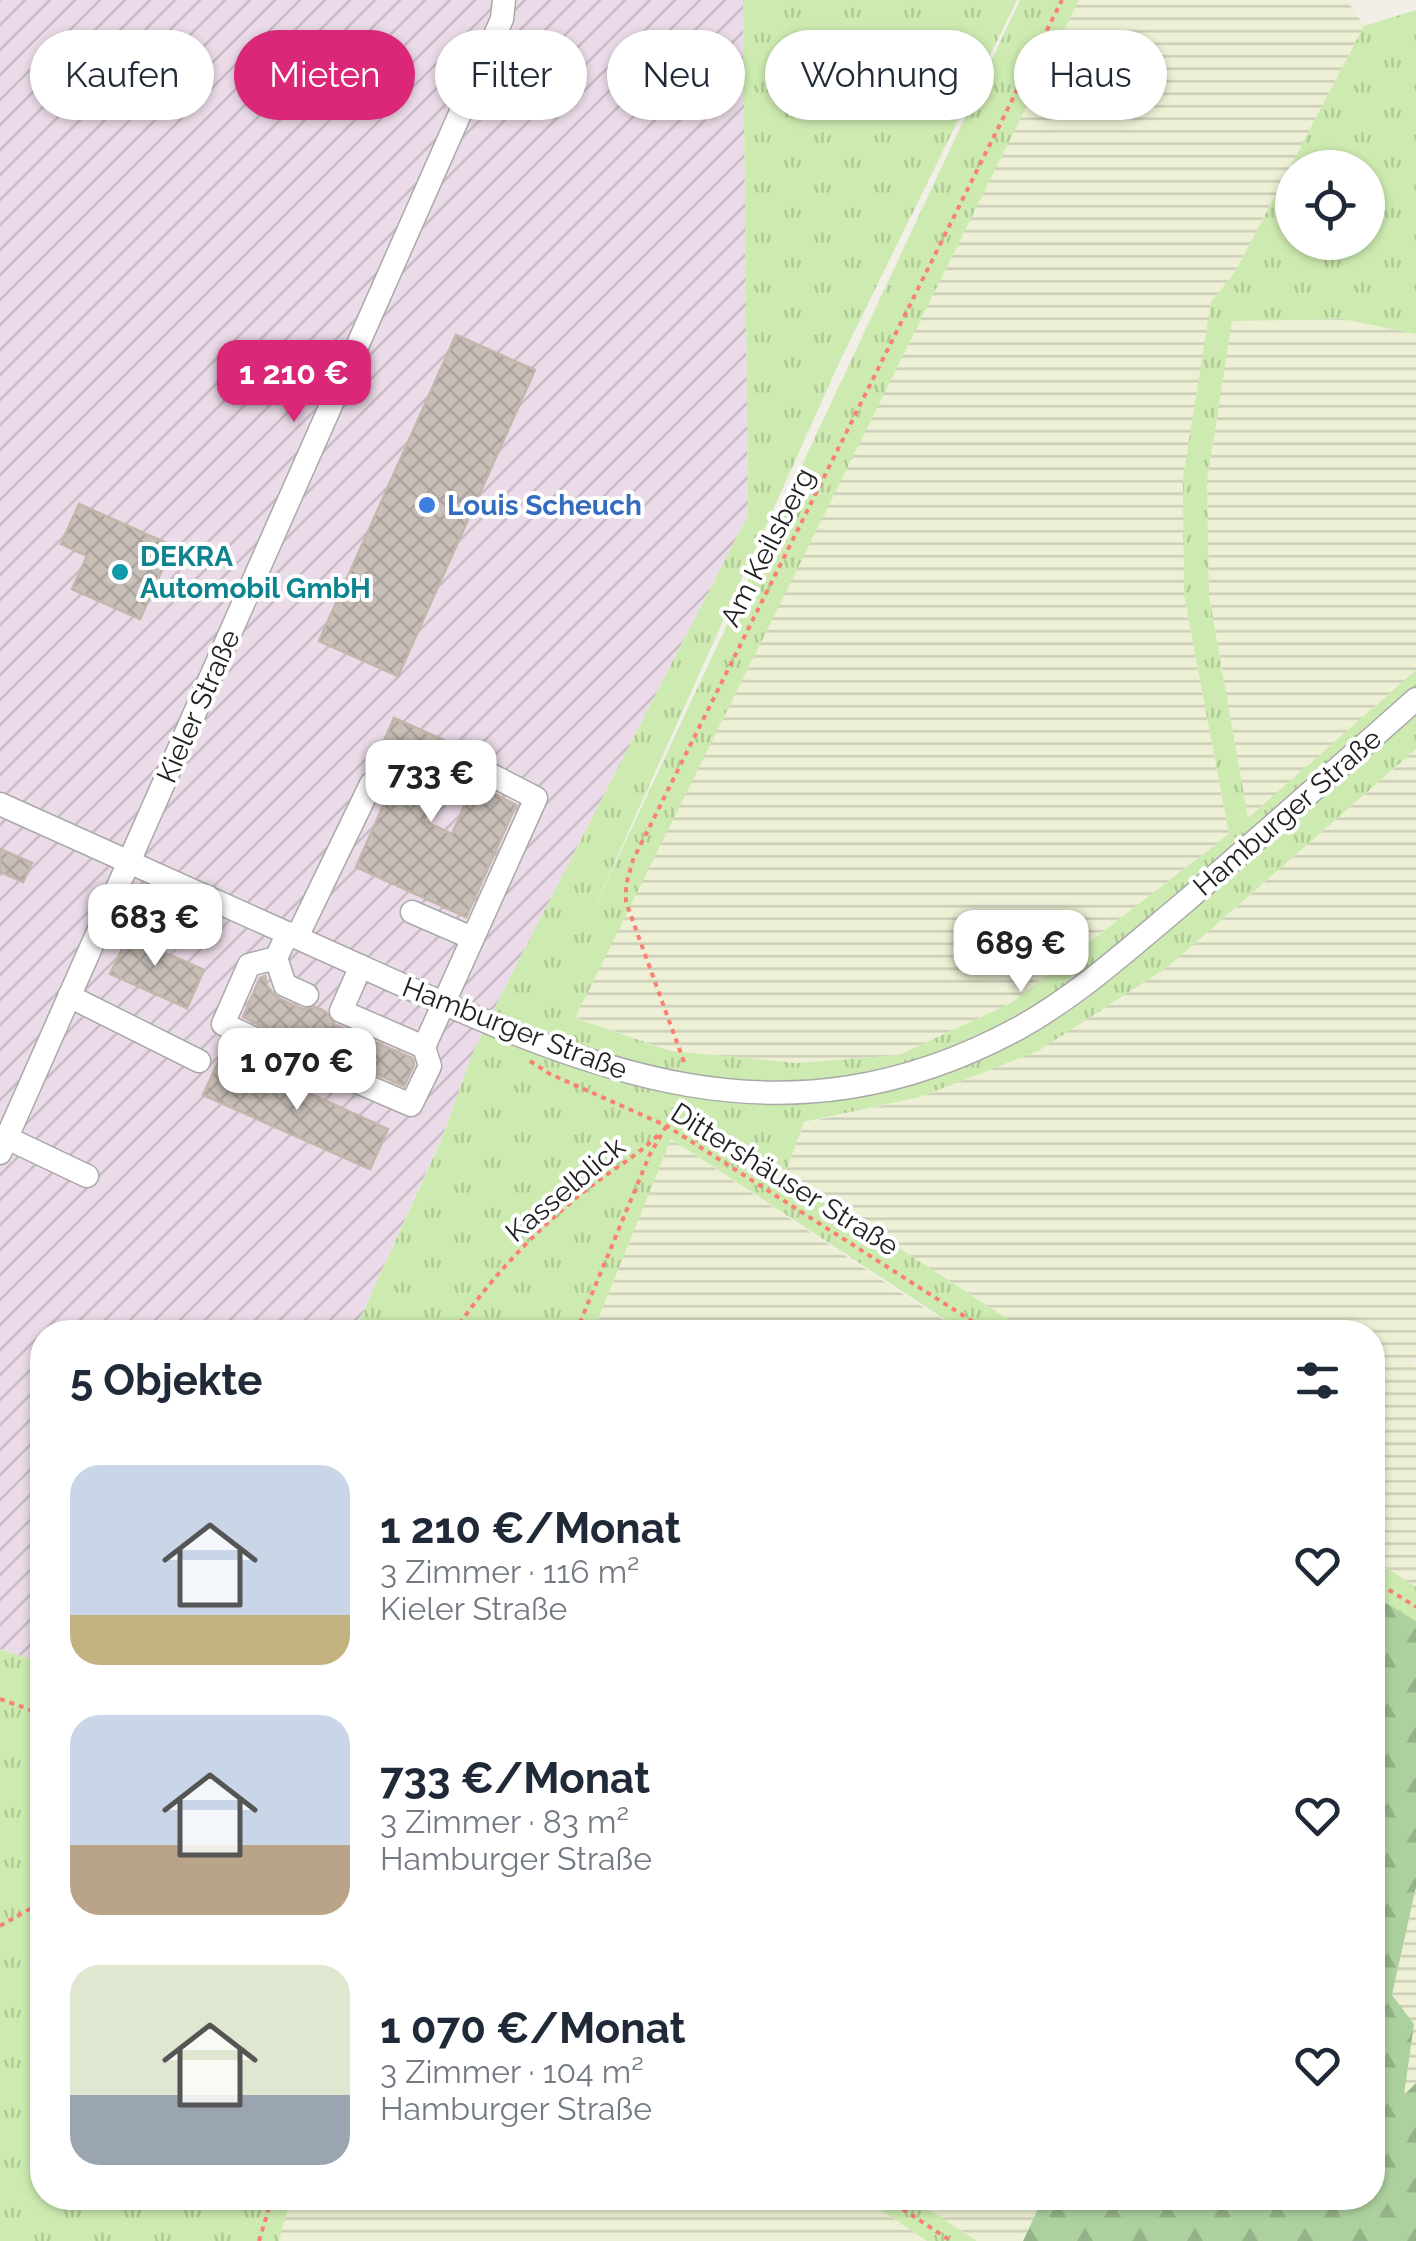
<!DOCTYPE html>
<html lang="de">
<meta charset="utf-8">
<style>
body{margin:0;font-family:Raleway,sans-serif;background:#f6f6f7;color:#1f2937;height:100vh;display:flex;flex-direction:column;font-size:38px;white-space:nowrap}
*{box-sizing:border-box;margin:0}
p{font-size:32px;color:#747a83}
.icon{flex:none;width:55px;height:55px;fill:none;stroke:currentColor;stroke-width:2;stroke-linecap:round;stroke-linejoin:round}
.map{position:relative;flex:1;overflow:hidden}
.panel{position:absolute;left:30px;top:1320px;width:1355px;height:890px;display:flex;flex-direction:column;background:#fff;border-radius:40px;box-shadow:0 2px 8px #0004}
.panel>*{flex:none}
.banner{position:absolute;left:30px;top:30px;width:1358px;height:90px;display:flex;gap:20px}
.buttons{position:absolute;left:1275px;top:150px;display:grid;gap:20px}
.buttons a{display:grid;place-items:center;width:110px;height:110px;border-radius:50%;background:#fff;box-shadow:0 2px 8px #0004;font-size:50px}
.price{position:absolute;translate:-50% -85px;padding:0 22px;border-radius:20px;background:#fff;color:#222;font-size:32px;line-height:65px;filter:drop-shadow(0 2px 5px #0008)}
.price::after{content:'';position:absolute;left:50%;top:60px;width:30px;height:22px;margin-left:-15px;background:inherit;clip-path:polygon(0 0,100% 0,50% 100%)}
.price.selected{background:#db2777;color:#fff}
ul{padding:0;list-style:none}
li{display:flex;align-items:center;gap:30px;height:250px;padding:0 40px}
li span{display:grid;place-items:center;flex:none;width:280px;height:200px;border-radius:30px;color:#555}
li>.icon{margin-inline-start:auto}
span .icon{width:120px;height:120px;fill:#fffc;stroke-width:1}
li b{font-size:42px}
h2{display:flex;justify-content:space-between;align-items:center;height:120px;padding:0 40px;font-size:42px}
.pill{padding:0 35px;border-radius:45px;background:#fff;box-shadow:0 2px 8px #0004;font-size:35px;line-height:90px}
.pill.selected{background:#db2777;color:#fff}
.map>svg:first-child{display:block}
.industrial{fill:url(#industrial-furrows)}
.farmland{fill:url(#farmland-rules)}
.grass{fill:url(#grass-tufts);fill-rule:evenodd}
.forest{fill:url(#forest-firs)}
.building{fill:url(#building-cross-hatch);stroke:#c4b6ab;stroke-width:2.5}
.lines{fill:none;stroke-linecap:round;stroke-linejoin:round}
.minor-casing{stroke:#a9a9a9;stroke-width:25}
.path{stroke:#fa8072;stroke-width:4;stroke-dasharray:5 5;stroke-linecap:butt}
.minor{stroke:#fff;stroke-width:22}
.shop-dot{fill:#3f7fe0;stroke:#fff;stroke-width:4}
.culture-dot{fill:#0f9aa8;stroke:#fff;stroke-width:4}
.labels{text-anchor:middle;stroke-width:8;stroke-linejoin:round;paint-order:stroke}
.shop-label{font-size:28px;font-weight:bold;fill:#366cbe;stroke:#fff;text-anchor:start}
.street-label{font-size:28px;fill:#222;stroke:#fff}
.culture-label{font-size:28px;font-weight:bold;fill:#0d838f;stroke:#fff;text-anchor:start}
</style>
<div class="map">
<svg width="1416" height="2241" viewBox="0 0 1416 2241">
<defs>
<pattern id="industrial-furrows" width="10" height="10" patternUnits="userSpaceOnUse" patternTransform="scale(2.5)"><rect width="10" height="10" fill="#ebdbe8"/><path d="M-1 1l2-2M0 10L10 0M9 11l2-2" fill="none" stroke="#c9bcc7"/></pattern>
<pattern id="farmland-rules" width="6" height="5" patternUnits="userSpaceOnUse" patternTransform="scale(2.5)"><rect width="6" height="5" fill="#eef0d5"/><path d="M0 2.5h6" fill="none" stroke="#ccceb7"/></pattern>
<pattern id="grass-tufts" width="24" height="20" patternUnits="userSpaceOnUse" patternTransform="scale(2.5)"><rect width="24" height="20" fill="#cdebb0"/><path d="M3 7l-1-3M5 7V3M7 7l1-3M15 17l-1-3M17 17v-4M19 17l1-3" fill="none" stroke="#b0c997"/></pattern>
<pattern id="forest-firs" width="22" height="20" patternUnits="userSpaceOnUse" patternTransform="scale(2.5)"><rect width="22" height="20" fill="#add19e"/><path d="M5 1l3.5 6h-7zM16 11l3.5 6h-7z" fill="#95b388"/></pattern>
<pattern id="building-cross-hatch" width="8" height="8" patternUnits="userSpaceOnUse" patternTransform="scale(2.5)"><rect width="8" height="8" fill="#c7bfb8"/><path d="M0 0l8 8M0 8l8-8" fill="none" stroke="#aba49e"/></pattern>
</defs>
<rect width="100%" height="100%" fill="#f2efe9"/>
<!-- industrial -->
<path class="industrial" d="M 0,0 L 743,0 L 748,515 L 502,993 L 471,1058 L 443,1135 L 354,1332 L 42,1332 L 42,1663 L 0,1649 Z"/>
<!-- farmland -->
<path class="farmland" d="M 1079,0 L 1347,0 L 1364,26 L 1235,272 L 1211,302 L 1184,595 L 1229,834 L 1011,1003 L 899,1055 L 798,1063 L 671,1051 L 574,1017 Z
M 1343,319 L 1416,334 L 1416,670 L 1248,819 L 1209,596 L 1207,481 L 1231,321 Z
M 1416,749 L 1416,1357 L 1412,1363 L 1416,1366 L 1416,1587 L 1373,1558 L 1372,1332 L 1028,1332 L 784,1173 L 804,1123 L 920,1097 L 1037,1051 L 1169,966 Z
M 671,1139 L 916,1303 L 964,1332 L 593,1332 Z
M 1416,1887 L 1416,2083 L 1403,2097 L 1392,1995 Z
M 291,2198 L 863,2198 L 927,2241 L 279,2241 Z
M 911,2198 L 1043,2198 L 1023,2241 L 977,2241 Z"/>
<!-- grass -->
<path class="grass" d="M 743,0 L 1017,0 L 839,363 L 591,915 L 1020,0 L 1079,0 L 575,1018 L 671,1051 L 798,1063 L 899,1055 L 1011,1003 L 1229,834 L 1184,595 L 1183,478 L 1211,302 L 1235,272 L 1364,26 L 1416,10 L 1416,334 L 1343,319 L 1232,321 L 1207,481 L 1209,596 L 1248,818 L 1416,670 L 1416,749 L 1169,966 L 1038,1051 L 920,1097 L 804,1122 L 785,1174 L 1028,1332 L 964,1332 L 671,1139 L 593,1332 L 354,1332 L 443,1136 L 471,1057 L 502,993 L 748,515 ZM 1292,168 L 1368,168 L 1368,242 L 1292,242 Z
M 1372,1558 L 1416,1587 L 1416,1621 L 1373,1595 Z
M 0,1649 L 42,1663 L 42,2198 L 291,2198 L 279,2241 L 0,2241 Z
M 863,2198 L 911,2198 L 977,2241 L 927,2241 Z"/>
<!-- forest -->
<path class="forest" d="M 1373,1595 L 1416,1621 L 1416,1887 L 1392,1995 L 1414,2024 L 1404,2095 L 1416,2083 L 1416,2241 L 1023,2241 L 1043,2198 L 1372,2198 Z"/>
<!-- building -->
<path class="building" d="M 456,335 L 535,370 L 398,676 L 319,641 Z
M 79,504 L 173,546 L 140,619 L 72,589 L 87,556 L 61,544 Z
M 394,718 L 457,746 L 424,821 L 452,834 L 474,783 L 516,805 L 466,917 L 356,867 L 395,779 L 372,768 Z
M 0,849 L 32,863 L 23,882 L 0,872 Z
M 126,925 L 145,934 L 141,942 L 204,970 L 187,1008 L 110,974 L 122,949 L 116,946 Z
M 265,976 L 267,986 L 278,998 L 302,1009 L 316,1007 L 326,1012 L 335,1025 L 412,1058 L 414,1065 L 404,1086 L 345,1060 L 333,1061 L 243,1017 L 260,978 Z
M 220,1058 L 261,1076 L 263,1072 L 388,1129 L 370,1169 L 203,1095 Z"/>
<g class="lines">
<defs>
<path id="minor" d="M 0,804 C 113,855 225,905 338,956 C 571,1061 770,1163 1019,1028 C 1080,994 1133,945 1186,901 C 1263,834 1340,767 1416,699
M 412,912 L 472,938
M 288,933 L 276,958 L 249,965 L 223,1024 L 289,1055
M 297,937 L 371,784
M 276,958 L 285,985 L 307,995
M 361,966 L 341,1011 L 424,1047 L 536,798 L 476,767
M 69,996 L 199,1061
M 339,1074 L 411,1105 L 430,1066 L 424,1047
M 7,1138 L 87,1176
M 0,1153 L 502,19 L 504,0"/>
</defs>
<!-- minor casing -->
<use href="#minor" class="minor-casing"/>
<!-- path -->
<path class="path" d="M 530,1061 L 550,1074 L 667,1126 L 989,1332
M 684,1062 L 626,902 L 626,885 L 633,860 L 1062,0
M 454,1332 C 490,1278 535,1231 586,1190 C 611,1170 638,1156 660,1133
M 576,1332 L 650,1154 L 681,1101
M 1372,1579 L 1416,1607
M 0,1699 L 42,1714
M 0,1926 L 42,1902
M 886,2198 L 951,2241
M 259,2241 L 272,2198"/>
<!-- minor -->
<use href="#minor" class="minor"/>
</g>
<!-- markers -->
<circle class="shop-dot" cx="427" cy="505" r="10"/>
<circle class="culture-dot" cx="120" cy="572" r="10"/>
<g class="labels">
<!-- shop labels -->
<g class="shop-label">
<text x="447" y="515">Louis Scheuch</text>
</g>
<!-- street labels -->
<g class="street-label">
<text transform="translate(767 547) rotate(-63)" y="10">Am Keilsberg</text>
<text transform="translate(198 706) rotate(-66)" y="10">Kieler Straße</text>
<text transform="translate(1287 812) rotate(-41)" y="10">Hamburger Straße</text>
<text transform="translate(515 1028) rotate(21)" y="10">Hamburger Straße</text>
<text transform="translate(785 1179) rotate(32)" y="10">Dittershäuser Straße</text>
<text transform="translate(565 1189) rotate(-40)" y="10">Kasselblick</text>
</g>
<!-- culture labels -->
<g class="culture-label">
<text x="140" y="566">DEKRA<tspan x="140" dy="32">Automobil GmbH</tspan></text>
</g>
</g>
</svg>
<div class="buttons">
<a><svg class="icon" aria-label="locate" viewBox="0 0 24 24"><circle cx="12" cy="12" r="6"/><path d="M12 2v4M12 18v4M2 12h4M18 12h4"/></svg></a>
</div>
<b class="price selected" style="left:294px;top:425px">1 210 €</b>
<b class="price" style="left:431px;top:825px">733 €</b>
<b class="price" style="left:155px;top:969px">683 €</b>
<b class="price" style="left:1021px;top:995px">689 €</b>
<b class="price" style="left:297px;top:1113px">1 070 €</b>
<div class="banner">
<a class="pill">Kaufen</a>
<a class="pill selected">Mieten</a>
<a class="pill">Filter</a>
<a class="pill">Neu</a>
<a class="pill">Wohnung</a>
<a class="pill">Haus</a>
</div>
<section class="panel">
<h2>5 Objekte<svg class="icon" aria-label="filters" viewBox="0 0 24 24"><path d="M4 7h16M4 17h16"/><circle cx="9" cy="7" r="2"/><circle cx="15" cy="17" r="2"/></svg></h2>
<ul>
<li><span style="background:linear-gradient(#c9d6e8 75%,#c2b280 0)"><svg class="icon" aria-label="home" viewBox="0 0 24 24"><path d="M3 11l9-7 9 7M6 9v11h12V9"/></svg></span><div><b>1 210 €/Monat</b><p>3 Zimmer · 116 m²</p><p>Kieler Straße</p></div><svg class="icon" aria-label="heart" viewBox="0 0 24 24"><path d="M12 20l-8-8c-3-5 5-10 8-4 3-6 11-1 8 4z"/></svg></li>
<li><span style="background:linear-gradient(#c9d6e8 65%,#b9a48a 0)"><svg class="icon" aria-label="home" viewBox="0 0 24 24"><path d="M3 11l9-7 9 7M6 9v11h12V9"/></svg></span><div><b>733 €/Monat</b><p>3 Zimmer · 83 m²</p><p>Hamburger Straße</p></div><svg class="icon" aria-label="heart" viewBox="0 0 24 24"><path d="M12 20l-8-8c-3-5 5-10 8-4 3-6 11-1 8 4z"/></svg></li>
<li><span style="background:linear-gradient(#dfe7d0 65%,#9aa5b1 0)"><svg class="icon" aria-label="home" viewBox="0 0 24 24"><path d="M3 11l9-7 9 7M6 9v11h12V9"/></svg></span><div><b>1 070 €/Monat</b><p>3 Zimmer · 104 m²</p><p>Hamburger Straße</p></div><svg class="icon" aria-label="heart" viewBox="0 0 24 24"><path d="M12 20l-8-8c-3-5 5-10 8-4 3-6 11-1 8 4z"/></svg></li>
</ul>
</section>
</div>
